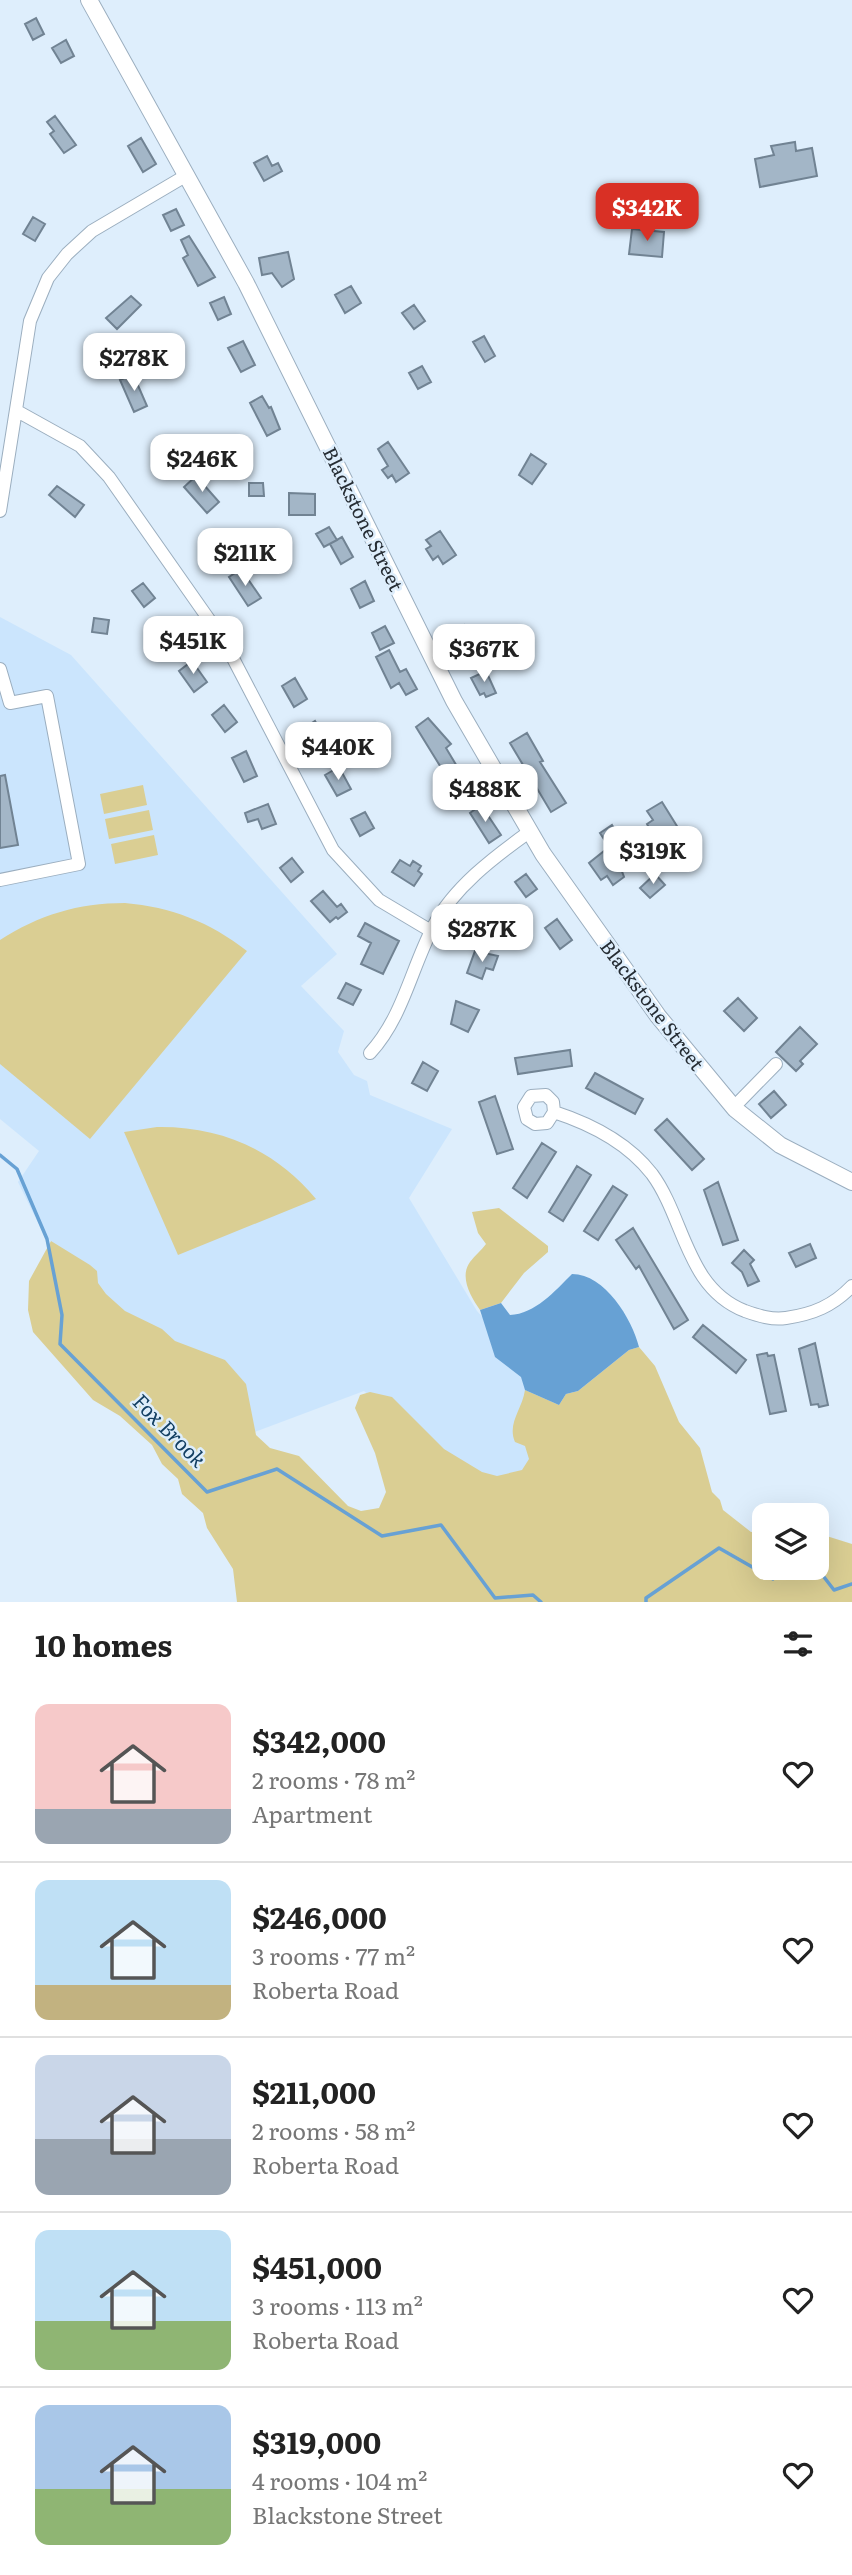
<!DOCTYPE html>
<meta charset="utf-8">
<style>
body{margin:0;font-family:Literata,serif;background:#f2f2f2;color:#222;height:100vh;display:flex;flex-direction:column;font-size:26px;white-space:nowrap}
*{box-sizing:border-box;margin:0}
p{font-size:23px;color:#767676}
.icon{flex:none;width:38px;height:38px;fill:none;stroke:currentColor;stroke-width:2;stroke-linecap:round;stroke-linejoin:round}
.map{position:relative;height:1602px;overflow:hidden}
.sheet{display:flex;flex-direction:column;background:#fff;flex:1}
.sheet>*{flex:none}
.fabs{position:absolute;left:752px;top:1503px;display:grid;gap:14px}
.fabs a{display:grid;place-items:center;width:77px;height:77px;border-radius:14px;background:#fff;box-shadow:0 7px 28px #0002;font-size:35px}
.price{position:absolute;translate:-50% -60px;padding:0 16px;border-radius:14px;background:#fff;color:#222;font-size:23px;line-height:46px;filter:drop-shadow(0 2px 4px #0008)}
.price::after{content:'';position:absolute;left:50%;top:42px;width:21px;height:16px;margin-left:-10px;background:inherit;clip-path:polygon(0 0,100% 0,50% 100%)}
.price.current{background:#d93025;color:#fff}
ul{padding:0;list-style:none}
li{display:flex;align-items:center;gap:21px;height:175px;padding:0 35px}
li+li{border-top:2px solid #e0e0e0}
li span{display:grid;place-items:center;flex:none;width:196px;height:140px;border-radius:14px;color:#555}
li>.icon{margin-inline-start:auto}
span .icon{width:84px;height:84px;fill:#fffc;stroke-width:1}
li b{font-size:30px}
h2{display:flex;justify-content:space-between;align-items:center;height:84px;padding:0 35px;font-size:30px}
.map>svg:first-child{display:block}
.built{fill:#cbe5fd}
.green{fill:#dace93}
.water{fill:#67a1d4}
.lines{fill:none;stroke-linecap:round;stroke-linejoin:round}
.stream{stroke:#67a1d4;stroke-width:3.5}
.building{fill:#a3b6c7;stroke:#718393;stroke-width:2}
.minor-casing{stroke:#9baebf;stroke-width:14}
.major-casing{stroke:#9baebf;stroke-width:18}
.minor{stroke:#fff;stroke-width:12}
.major{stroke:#fff;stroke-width:16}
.labels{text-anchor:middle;stroke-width:5;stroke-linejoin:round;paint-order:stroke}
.street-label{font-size:19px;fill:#262d34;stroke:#deeefc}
.water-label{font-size:21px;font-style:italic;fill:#133f62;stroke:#deeefc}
</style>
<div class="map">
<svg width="852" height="1602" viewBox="0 0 852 1602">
<rect width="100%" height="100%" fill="#deeefc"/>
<!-- built -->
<path class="built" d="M 0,617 L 71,655 L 337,954 L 301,986 L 344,1031 L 338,1052 L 354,1075 L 367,1081 L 370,1095 L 452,1129 L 409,1198 L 477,1311 L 628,1476 L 549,1560 L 461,1476 L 364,1391 L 180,1460 L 55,1247 L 41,1229 L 18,1182 L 39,1151 L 0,1119 Z"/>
<!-- green -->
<path class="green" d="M 143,785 L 147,805 L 104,814 L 100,794 Z
M 149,810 L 153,830 L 109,839 L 105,819 Z
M 154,835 L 158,855 L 115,864 L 111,844 Z
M 125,903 C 171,907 210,922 247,951 L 90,1139 L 0,1064 L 0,940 C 39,915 78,903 125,903 Z
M 157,1127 C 221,1126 275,1150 316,1199 L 178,1255 L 124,1132 Z
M 499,1208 L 548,1246 L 548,1252 L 524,1273 L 501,1303 L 480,1310 C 471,1297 459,1277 470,1262 C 475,1255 481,1251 486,1244 L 478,1233 L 472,1212 Z
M 51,1241 L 90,1265 L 97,1271 L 98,1283 L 106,1294 L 125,1311 L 162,1329 L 175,1341 L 225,1360 L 246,1384 L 256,1435 L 270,1448 L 299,1456 L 348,1506 L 361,1511 L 379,1508 L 386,1492 L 375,1453 L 355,1408 L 360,1395 L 370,1392 L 392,1397 L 444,1449 L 482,1472 L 497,1476 L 522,1470 L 529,1459 L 525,1446 L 515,1442 C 507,1423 522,1410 525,1390 L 559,1405 L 566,1394 L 578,1391 L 629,1350 L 639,1347 L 655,1366 L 679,1422 L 700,1448 L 712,1492 L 720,1500 L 723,1510 L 751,1532 L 765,1531 L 765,1568 L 817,1568 L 817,1533 L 852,1544 L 852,1602 L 237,1602 L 233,1569 L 207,1528 L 203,1513 L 182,1494 L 178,1479 L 162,1464 L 152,1445 L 120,1416 L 93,1400 L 33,1332 L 28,1310 L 29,1281 Z"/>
<!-- water -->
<path class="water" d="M 572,1274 C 605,1274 632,1319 639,1347 L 629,1350 L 578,1391 L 566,1394 L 559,1405 L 525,1390 L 521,1377 L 495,1357 L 480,1310 L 501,1303 L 510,1315 C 535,1314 555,1291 572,1274 Z"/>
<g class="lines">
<!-- stream -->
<path class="stream" d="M 0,1155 L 17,1169 L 47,1239 L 62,1315 L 60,1344 L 207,1492 L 277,1469 L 382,1536 L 441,1525 L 495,1598 L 533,1595 L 541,1602
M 817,1568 L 834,1590 L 852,1584
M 646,1602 L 646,1598 L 719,1548 L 773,1579 L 779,1568"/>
</g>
<!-- building -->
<path class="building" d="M 36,18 L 44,34 L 33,40 L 25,24 Z
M 66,40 L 74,56 L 61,63 L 52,48 Z
M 55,116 L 76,145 L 64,153 L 50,134 L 54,131 L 47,122 Z
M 141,138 L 156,164 L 143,172 L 128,146 Z
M 795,142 L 796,151 L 812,148 L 817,176 L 760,187 L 755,159 L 774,155 L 771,146 Z
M 267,156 L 272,166 L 278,163 L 282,171 L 264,181 L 254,163 Z
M 176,209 L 184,225 L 171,231 L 163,215 Z
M 33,217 L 45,224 L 35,241 L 23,234 Z
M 632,229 L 664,232 L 662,257 L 629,254 Z
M 189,236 L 215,277 L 198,286 L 183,258 L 188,255 L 181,240 Z
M 288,252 L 294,279 L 282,287 L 272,273 L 262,275 L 259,258 Z
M 351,286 L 361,303 L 345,313 L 335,295 Z
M 131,296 L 141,305 L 117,329 L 106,318 Z
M 224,297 L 231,314 L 218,320 L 210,303 Z
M 414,305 L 425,321 L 414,329 L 402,313 Z
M 484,336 L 495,356 L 485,362 L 473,342 Z
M 243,341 L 255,365 L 241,372 L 228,348 Z
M 422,366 L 431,382 L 418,389 L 409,373 Z
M 133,374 L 147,406 L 134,412 L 120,380 Z
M 262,396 L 269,408 L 271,407 L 280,429 L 267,436 L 250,403 Z
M 388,442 L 409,473 L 396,482 L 392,475 L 388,478 L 382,470 L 388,466 L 378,449 Z
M 531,454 L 546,464 L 532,484 L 519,475 Z
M 196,476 L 219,502 L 207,513 L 184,487 Z
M 249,483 L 263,483 L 264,496 L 249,496 Z
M 57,486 L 84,505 L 75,517 L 49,495 Z
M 289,493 L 315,494 L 315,515 L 289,515 Z
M 329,527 L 337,540 L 324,547 L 316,534 Z
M 440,531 L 456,555 L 443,564 L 438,556 L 433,560 L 426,549 L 431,546 L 426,540 Z
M 342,537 L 353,557 L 341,564 L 330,544 Z
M 241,569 L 261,598 L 248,606 L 229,577 Z
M 365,581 L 374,601 L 360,608 L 351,589 Z
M 143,583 L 155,598 L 144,607 L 132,591 Z
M 94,618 L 109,620 L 107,634 L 92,632 Z
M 464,625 L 477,647 L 462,655 L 449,633 Z
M 385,626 L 394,643 L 380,650 L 372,633 Z
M 389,650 L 400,672 L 406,669 L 417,689 L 406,695 L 399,683 L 391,688 L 376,657 Z
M 192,661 L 207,682 L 194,692 L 179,671 Z
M 486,671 L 496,693 L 486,697 L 484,693 L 480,695 L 471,678 Z
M 295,678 L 307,699 L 294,707 L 282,686 Z
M 224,705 L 237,722 L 225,732 L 212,715 Z
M 428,718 L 451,744 L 446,748 L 464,778 L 446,789 L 439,778 L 445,774 L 416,727 Z
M 315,721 L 328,743 L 316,751 L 303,729 Z
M 527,733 L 543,761 L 540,762 L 566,803 L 551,812 L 510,743 Z
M 246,751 L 257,776 L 244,782 L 232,758 Z
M 339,767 L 351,789 L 337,796 L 325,775 Z
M 5,775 L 18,845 L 0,848 L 0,776 Z
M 662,802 L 680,831 L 665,841 L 659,830 L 652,833 L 647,824 L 653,820 L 647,811 Z
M 268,804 L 276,824 L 262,829 L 258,819 L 248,822 L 245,813 Z
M 481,805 L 501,835 L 489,843 L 470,813 Z
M 365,812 L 374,828 L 360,836 L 351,819 Z
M 612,825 L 621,839 L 614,844 L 627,862 L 620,866 L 624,877 L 613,885 L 607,876 L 601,880 L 589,863 L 609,847 L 600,833 Z
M 292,858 L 303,872 L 291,882 L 280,868 Z
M 400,860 L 410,866 L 413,861 L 421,866 L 418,871 L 422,874 L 414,886 L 392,872 Z
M 526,874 L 537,889 L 526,897 L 515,882 Z
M 655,874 L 665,885 L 650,898 L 640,888 Z
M 323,891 L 337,907 L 341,904 L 347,912 L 338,919 L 336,917 L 330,922 L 311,901 Z
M 557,919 L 572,940 L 560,949 L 545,928 Z
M 365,923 L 399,941 L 383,974 L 361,964 L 371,943 L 358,936 Z
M 475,951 L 498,956 L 493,970 L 486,968 L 482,979 L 467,973 Z
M 346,983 L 361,990 L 353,1005 L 338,998 Z
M 738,998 L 757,1018 L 744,1031 L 724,1011 Z
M 456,1001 L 479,1010 L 468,1032 L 451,1024 Z
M 800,1027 L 817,1044 L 800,1061 L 803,1064 L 796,1071 L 776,1052 Z
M 570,1050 L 572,1066 L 518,1074 L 515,1058 Z
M 423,1062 L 438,1071 L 427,1091 L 412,1083 Z
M 595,1073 L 643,1099 L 635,1114 L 586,1088 Z
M 774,1091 L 786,1105 L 771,1118 L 759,1104 Z
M 495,1096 L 513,1149 L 497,1154 L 479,1102 Z
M 667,1119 L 704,1159 L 692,1170 L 655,1130 Z
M 542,1143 L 556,1152 L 527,1198 L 513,1188 Z
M 577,1166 L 591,1175 L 563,1221 L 549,1212 Z
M 718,1182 L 738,1240 L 723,1245 L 704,1190 Z
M 613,1186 L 627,1195 L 598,1240 L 584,1231 Z
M 633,1228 L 688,1320 L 674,1329 L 639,1266 L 636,1269 L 616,1240 Z
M 810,1244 L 816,1258 L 796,1267 L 789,1253 Z
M 744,1250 L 754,1260 L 750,1264 L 759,1281 L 748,1286 L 742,1272 L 732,1263 Z
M 703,1325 L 746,1360 L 736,1373 L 693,1337 Z
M 815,1343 L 828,1405 L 819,1407 L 818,1404 L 811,1405 L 799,1349 Z
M 767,1353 L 768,1356 L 774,1355 L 786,1411 L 770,1414 L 757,1355 Z"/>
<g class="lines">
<defs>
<path id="minor" d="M 17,411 L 80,446 L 109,477 L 224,641 L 333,850 L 379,900 L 431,931
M 0,511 L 30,321 L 48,278 L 67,254 L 92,231 L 187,175
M 0,669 L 10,703 L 47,696 L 79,864 L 0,880
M 370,1053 C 403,1017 411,969 433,927 C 453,888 494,857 529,832
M 733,1108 L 776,1064
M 554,1112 L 547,1123 L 535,1124 L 527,1119 L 524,1107 L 531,1096 L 546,1095 L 553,1102 L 554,1112 C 591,1124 628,1143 652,1174 C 685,1219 686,1288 745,1311 C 759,1316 772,1320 786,1318 C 813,1314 833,1306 852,1286"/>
<path id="major" d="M 89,0 L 246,283 L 454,701 L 543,854 L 658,1016 L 735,1109 L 780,1145 L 852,1182"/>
</defs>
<!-- minor casing -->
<use href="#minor" class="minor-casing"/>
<!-- major casing -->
<use href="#major" class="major-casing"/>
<!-- minor -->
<use href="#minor" class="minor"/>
<!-- major -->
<use href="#major" class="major"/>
</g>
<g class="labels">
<!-- street labels -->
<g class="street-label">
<text transform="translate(363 519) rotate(64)" y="7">Blackstone Street</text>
<text transform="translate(652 1005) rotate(53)" y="7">Blackstone Street</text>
</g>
<!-- water labels -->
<g class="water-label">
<text transform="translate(169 1431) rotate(45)" y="7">Fox Brook</text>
</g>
</g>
</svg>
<div class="fabs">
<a><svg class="icon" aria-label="layers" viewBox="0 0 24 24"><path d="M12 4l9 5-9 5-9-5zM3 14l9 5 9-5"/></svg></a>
</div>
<b class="price current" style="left:647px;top:243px">$342K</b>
<b class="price" style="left:134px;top:393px">$278K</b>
<b class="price" style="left:202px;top:494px">$246K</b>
<b class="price" style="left:245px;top:588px">$211K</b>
<b class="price" style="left:193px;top:676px">$451K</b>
<b class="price" style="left:484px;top:684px">$367K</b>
<b class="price" style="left:338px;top:782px">$440K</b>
<b class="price" style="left:485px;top:824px">$488K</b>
<b class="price" style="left:653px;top:886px">$319K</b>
<b class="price" style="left:482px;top:964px">$287K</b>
</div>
<section class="sheet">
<h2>10 homes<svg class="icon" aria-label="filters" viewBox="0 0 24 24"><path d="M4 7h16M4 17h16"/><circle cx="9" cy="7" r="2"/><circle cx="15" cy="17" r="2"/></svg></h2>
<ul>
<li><span style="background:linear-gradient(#f6c9c9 75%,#9aa5b1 0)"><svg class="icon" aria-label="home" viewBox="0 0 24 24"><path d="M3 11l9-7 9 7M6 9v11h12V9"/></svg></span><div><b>$342,000</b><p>2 rooms · 78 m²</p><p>Apartment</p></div><svg class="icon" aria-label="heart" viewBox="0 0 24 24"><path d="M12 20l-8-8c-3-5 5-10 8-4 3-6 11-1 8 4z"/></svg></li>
<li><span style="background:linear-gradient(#bfe0f5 75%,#c2b280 0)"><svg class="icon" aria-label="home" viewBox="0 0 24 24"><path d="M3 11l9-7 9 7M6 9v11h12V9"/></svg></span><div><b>$246,000</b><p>3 rooms · 77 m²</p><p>Roberta Road</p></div><svg class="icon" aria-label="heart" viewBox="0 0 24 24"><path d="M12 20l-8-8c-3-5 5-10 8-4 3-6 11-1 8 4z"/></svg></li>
<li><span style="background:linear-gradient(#c9d6e8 60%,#9aa5b1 0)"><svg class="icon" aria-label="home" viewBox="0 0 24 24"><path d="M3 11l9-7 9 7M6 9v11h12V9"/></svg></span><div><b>$211,000</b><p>2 rooms · 58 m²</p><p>Roberta Road</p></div><svg class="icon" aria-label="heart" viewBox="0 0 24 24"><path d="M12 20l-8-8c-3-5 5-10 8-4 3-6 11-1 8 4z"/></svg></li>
<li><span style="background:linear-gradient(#bfe0f5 65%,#8fb573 0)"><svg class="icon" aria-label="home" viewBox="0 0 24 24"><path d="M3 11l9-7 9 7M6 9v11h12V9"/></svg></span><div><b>$451,000</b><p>3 rooms · 113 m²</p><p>Roberta Road</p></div><svg class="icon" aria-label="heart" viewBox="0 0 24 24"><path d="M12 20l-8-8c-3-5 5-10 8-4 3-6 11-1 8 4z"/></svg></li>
<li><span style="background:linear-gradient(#a9c7e8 60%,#8fb573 0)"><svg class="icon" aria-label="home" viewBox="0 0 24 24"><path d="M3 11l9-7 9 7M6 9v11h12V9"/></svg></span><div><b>$319,000</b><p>4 rooms · 104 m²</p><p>Blackstone Street</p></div><svg class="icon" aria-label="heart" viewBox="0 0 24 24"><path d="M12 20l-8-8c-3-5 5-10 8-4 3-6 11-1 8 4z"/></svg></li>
</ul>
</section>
